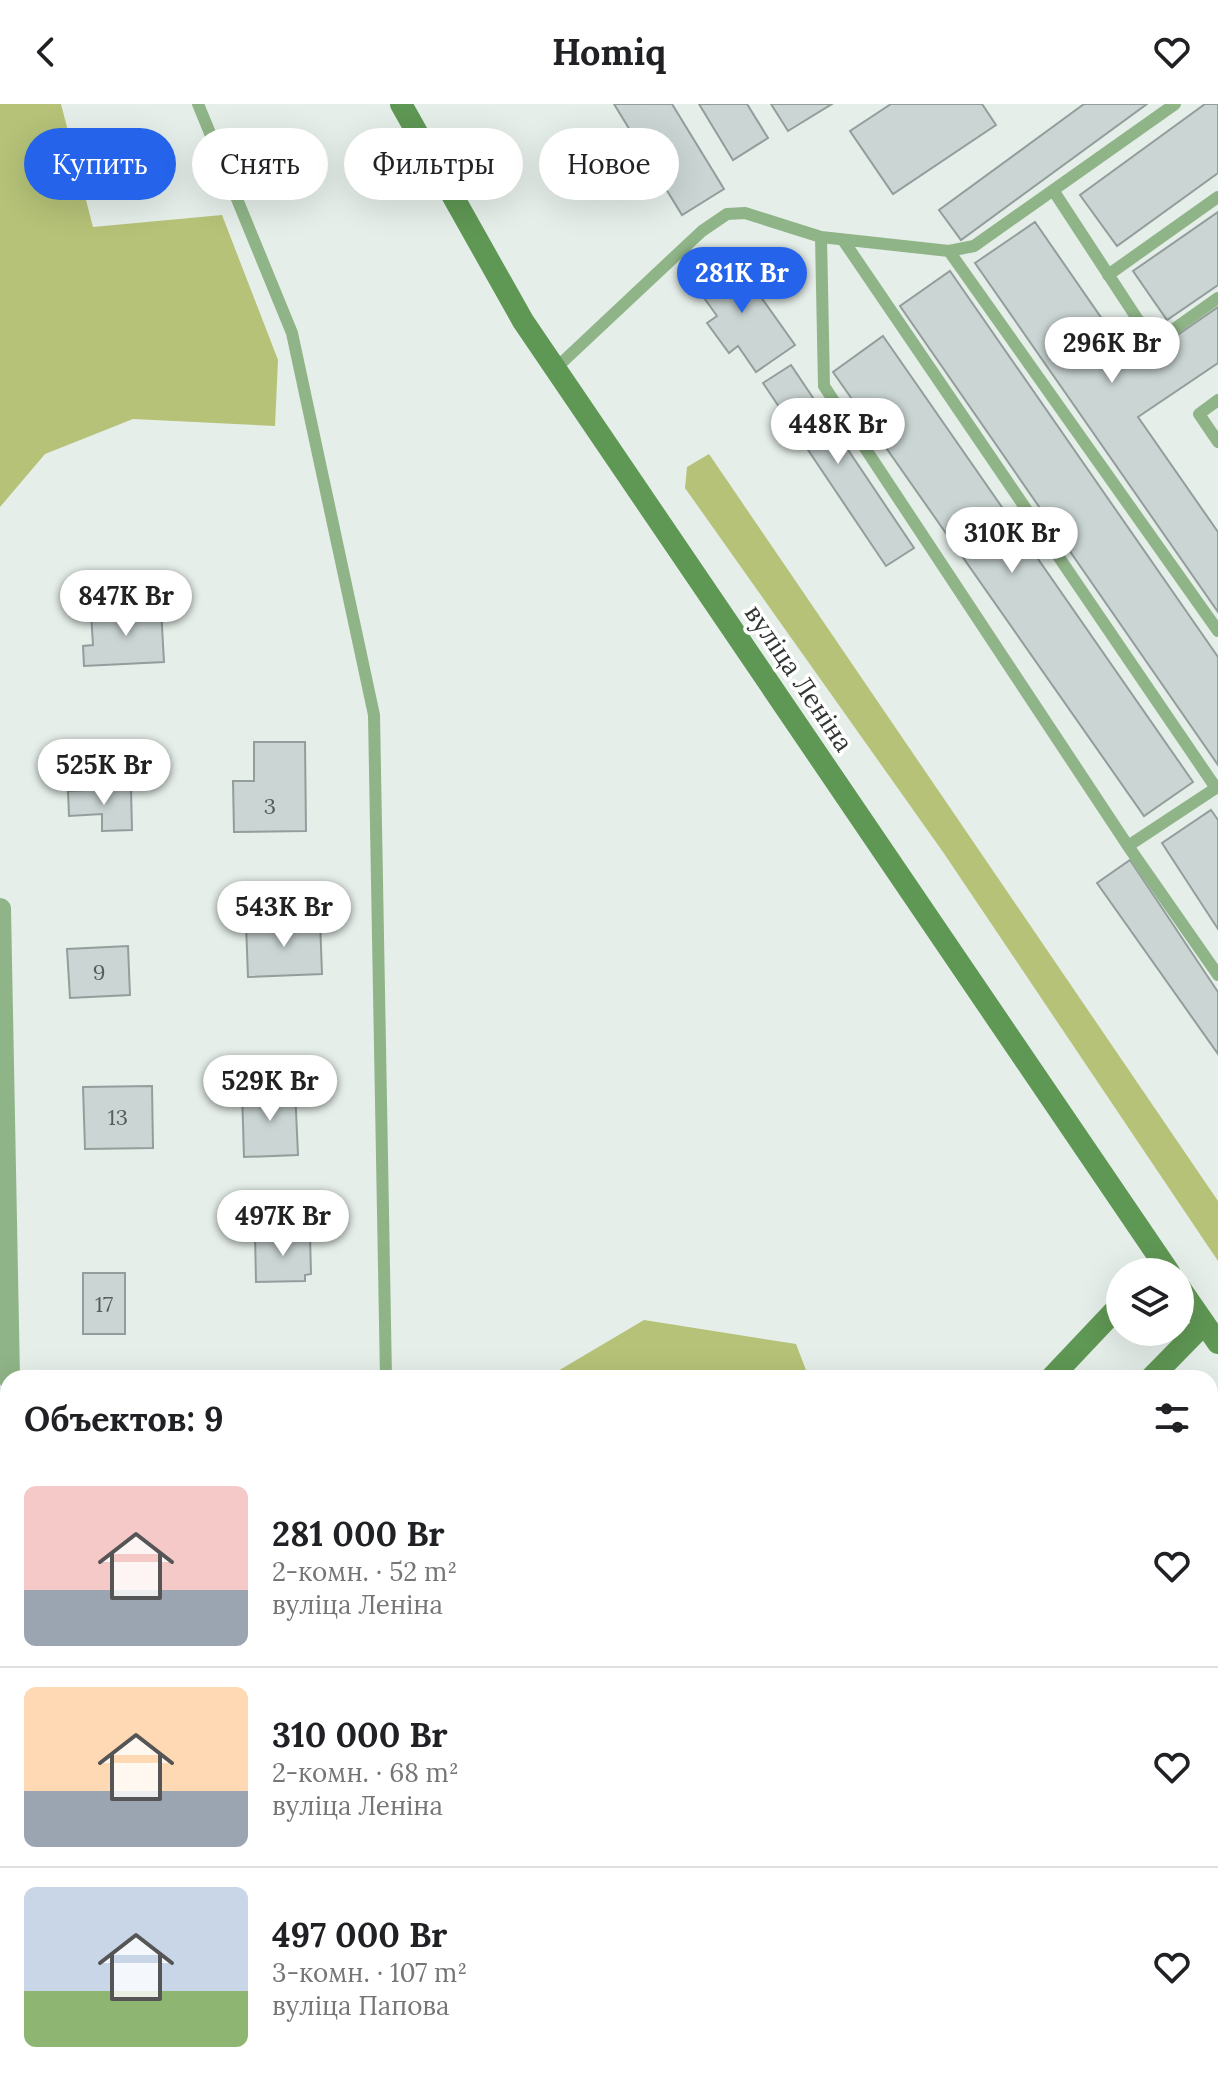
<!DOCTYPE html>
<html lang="ru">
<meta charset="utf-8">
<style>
body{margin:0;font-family:Lora,serif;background:#f6f6f6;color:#202124;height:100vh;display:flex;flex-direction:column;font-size:30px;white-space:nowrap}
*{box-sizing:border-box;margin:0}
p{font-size:26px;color:#757577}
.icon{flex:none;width:44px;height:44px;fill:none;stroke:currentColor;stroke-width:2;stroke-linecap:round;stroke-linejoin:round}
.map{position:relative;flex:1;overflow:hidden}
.details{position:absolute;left:0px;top:1266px;width:1218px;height:714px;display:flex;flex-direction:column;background:#fff;border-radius:24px 24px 0 0;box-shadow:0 8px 32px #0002}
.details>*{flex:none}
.guide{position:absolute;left:24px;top:24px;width:800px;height:72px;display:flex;gap:16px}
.fabs{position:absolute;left:1106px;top:1154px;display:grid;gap:16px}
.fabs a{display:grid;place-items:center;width:88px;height:88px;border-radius:50%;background:#fff;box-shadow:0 8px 32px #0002;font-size:40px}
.price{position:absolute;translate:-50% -68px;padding:0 18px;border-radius:28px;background:#fff;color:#222;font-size:26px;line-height:52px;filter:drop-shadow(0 2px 4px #0008)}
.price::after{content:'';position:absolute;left:50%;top:48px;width:24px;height:18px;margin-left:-12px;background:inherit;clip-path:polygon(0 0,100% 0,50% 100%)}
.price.current{background:#2563eb;color:#fff}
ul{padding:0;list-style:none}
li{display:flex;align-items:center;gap:24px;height:200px;padding:0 24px}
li+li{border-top:2px solid #e0e0e0}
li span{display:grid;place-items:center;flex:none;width:224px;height:160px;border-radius:12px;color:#555}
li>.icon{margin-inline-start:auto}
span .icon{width:96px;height:96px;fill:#fffc;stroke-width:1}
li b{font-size:34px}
h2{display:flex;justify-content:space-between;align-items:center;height:96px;padding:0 24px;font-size:34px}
.chip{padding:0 28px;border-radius:36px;background:#fff;box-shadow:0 8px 32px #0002;font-size:28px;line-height:72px}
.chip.current{background:#2563eb;color:#fff}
header{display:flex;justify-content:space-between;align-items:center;height:104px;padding:0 24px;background:#fff;font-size:36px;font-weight:800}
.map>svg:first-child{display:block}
.green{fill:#b5c277}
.building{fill:#cad5d4;stroke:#939e9c;stroke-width:2}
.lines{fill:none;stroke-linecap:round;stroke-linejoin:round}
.service{stroke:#8fb487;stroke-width:12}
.minor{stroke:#8fb487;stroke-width:22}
.secondary{stroke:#5f9754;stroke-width:22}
.labels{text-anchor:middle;stroke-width:7;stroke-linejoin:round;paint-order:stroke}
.number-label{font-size:22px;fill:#575d5b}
.street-label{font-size:26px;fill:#313533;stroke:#fff}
</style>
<header><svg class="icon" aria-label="back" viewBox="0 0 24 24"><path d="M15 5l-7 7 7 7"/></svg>Homiq<svg class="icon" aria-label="heart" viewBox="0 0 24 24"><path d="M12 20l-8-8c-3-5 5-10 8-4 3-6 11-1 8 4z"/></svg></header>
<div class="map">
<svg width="1218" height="1979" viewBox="0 0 1218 1979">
<rect width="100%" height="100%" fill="#e5eee9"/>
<!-- green -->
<path class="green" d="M 0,0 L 61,0 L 93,123 L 222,111 L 278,256 L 275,322 L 133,315 L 45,350 L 0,403 Z
M 709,350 L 1218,1097 L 1218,1157 L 943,748 L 685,384 L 687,363 Z
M 644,1216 L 796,1240 L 809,1274 L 546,1274 Z
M 1210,1290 L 1218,1302 L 1218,1979 L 716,1979 L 717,1972 L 1210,1972 Z"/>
<!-- building -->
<path class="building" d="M 614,0 L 672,0 L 724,85 L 682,111 Z
M 699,0 L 747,0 L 768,34 L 733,56 Z
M 771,0 L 832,0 L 788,27 Z
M 891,0 L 982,0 L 996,21 L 893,90 L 850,27 Z
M 1084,0 L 1147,0 L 961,136 L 939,106 Z
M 1205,0 L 1218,0 L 1218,69 L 1117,142 L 1080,91 Z
M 1218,108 L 1218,181 L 1167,216 L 1133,167 Z
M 1035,118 L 1134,261 L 1218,203 L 1218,259 L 1138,313 L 1218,428 L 1218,508 L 975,159 Z
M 731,151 L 795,241 L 756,268 L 738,242 L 729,249 L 707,219 L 717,212 L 692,177 Z
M 950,167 L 1218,553 L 1218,661 L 900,202 Z
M 883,232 L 1193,678 L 1144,712 L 833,268 Z
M 791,261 L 914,444 L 886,462 L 763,279 Z
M 161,505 L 164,558 L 84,562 L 83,542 L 93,541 L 91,509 Z
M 254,638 L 305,638 L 306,727 L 234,728 L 233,677 L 254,677 Z
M 131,684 L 132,726 L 102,727 L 102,710 L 69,712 L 68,687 Z
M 1211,706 L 1218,716 L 1218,825 L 1162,739 Z
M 1130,756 L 1218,888 L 1218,950 L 1097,779 Z
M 320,816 L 322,870 L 248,873 L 246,820 Z
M 128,842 L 130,891 L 70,894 L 67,845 Z
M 152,982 L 153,1044 L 85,1045 L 83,983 Z
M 295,985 L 298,1051 L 244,1053 L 242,987 Z
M 255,1131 L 310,1131 L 311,1170 L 305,1171 L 305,1177 L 256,1178 Z
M 83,1169 L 125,1169 L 125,1230 L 83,1230 Z"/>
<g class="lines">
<!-- service -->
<path class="service" d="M 198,0 L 292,229 L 374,611 L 386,1274
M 1053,86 L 1138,216 L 1149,224 L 1170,228 L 1218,194
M 821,133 L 824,282 L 1128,742 L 1216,684 L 843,136
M 949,147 L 1218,527
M 1108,171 L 1218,93
M 555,265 L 702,127 L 727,110 L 745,109 L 821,133 L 949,147 L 974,142 L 1175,0
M 1218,296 L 1199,310 L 1218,338
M 1128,742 L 1218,871
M 275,1972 L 276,1979"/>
<!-- minor -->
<path class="minor" d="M 0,805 L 9,1274
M 0,1456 L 8,1457"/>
<!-- secondary -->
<path class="secondary" d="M 401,0 L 523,217 L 1169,1168
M 1180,1184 L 1218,1239
M 1051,1274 L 1120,1201
M 1151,1274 L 1204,1220
M 604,1979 L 606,1972
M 672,1979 L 673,1972"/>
</g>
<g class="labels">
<!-- number labels -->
<g class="number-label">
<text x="270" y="710">3</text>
<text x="99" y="876">9</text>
<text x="118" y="1021">13</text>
<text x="104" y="1208">17</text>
</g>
<!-- street labels -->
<g class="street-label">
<text transform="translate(799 574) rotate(56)" y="9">вуліца Леніна</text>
</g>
</g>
</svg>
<div class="fabs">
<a><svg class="icon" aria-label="layers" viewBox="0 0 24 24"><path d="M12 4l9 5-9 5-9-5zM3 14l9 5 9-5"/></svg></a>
</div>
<b class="price current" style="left:742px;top:211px">281K Br</b>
<b class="price" style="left:1112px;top:281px">296K Br</b>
<b class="price" style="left:838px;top:362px">448K Br</b>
<b class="price" style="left:1012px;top:471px">310K Br</b>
<b class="price" style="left:126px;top:534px">847K Br</b>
<b class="price" style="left:104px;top:703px">525K Br</b>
<b class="price" style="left:284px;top:845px">543K Br</b>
<b class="price" style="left:270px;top:1019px">529K Br</b>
<b class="price" style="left:283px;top:1154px">497K Br</b>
<div class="guide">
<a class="chip current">Купить</a>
<a class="chip">Снять</a>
<a class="chip">Фильтры</a>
<a class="chip">Новое</a>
</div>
<section class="details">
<h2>Объектов: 9<svg class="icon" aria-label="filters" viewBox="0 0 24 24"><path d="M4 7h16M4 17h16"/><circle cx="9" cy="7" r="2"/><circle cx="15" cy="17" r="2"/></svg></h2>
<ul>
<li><span style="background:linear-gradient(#f6c9c9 65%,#9aa5b1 0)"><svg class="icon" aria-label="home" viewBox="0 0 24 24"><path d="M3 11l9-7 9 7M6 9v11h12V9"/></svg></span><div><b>281 000 Br</b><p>2-комн. · 52 m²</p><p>вуліца Леніна</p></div><svg class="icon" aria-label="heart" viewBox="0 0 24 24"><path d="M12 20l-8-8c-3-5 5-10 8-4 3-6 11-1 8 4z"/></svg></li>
<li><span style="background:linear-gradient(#ffd9b3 65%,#9aa5b1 0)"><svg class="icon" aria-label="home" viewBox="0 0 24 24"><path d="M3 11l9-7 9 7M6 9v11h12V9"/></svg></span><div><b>310 000 Br</b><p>2-комн. · 68 m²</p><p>вуліца Леніна</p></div><svg class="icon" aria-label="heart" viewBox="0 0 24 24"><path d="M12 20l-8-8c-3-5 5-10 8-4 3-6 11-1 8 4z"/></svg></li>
<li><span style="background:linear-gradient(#c9d6e8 65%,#8fb573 0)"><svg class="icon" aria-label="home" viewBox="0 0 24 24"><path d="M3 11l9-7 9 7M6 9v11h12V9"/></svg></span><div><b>497 000 Br</b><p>3-комн. · 107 m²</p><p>вуліца Папова</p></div><svg class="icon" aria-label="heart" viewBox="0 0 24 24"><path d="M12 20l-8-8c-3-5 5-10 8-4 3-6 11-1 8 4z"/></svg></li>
</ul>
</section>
</div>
